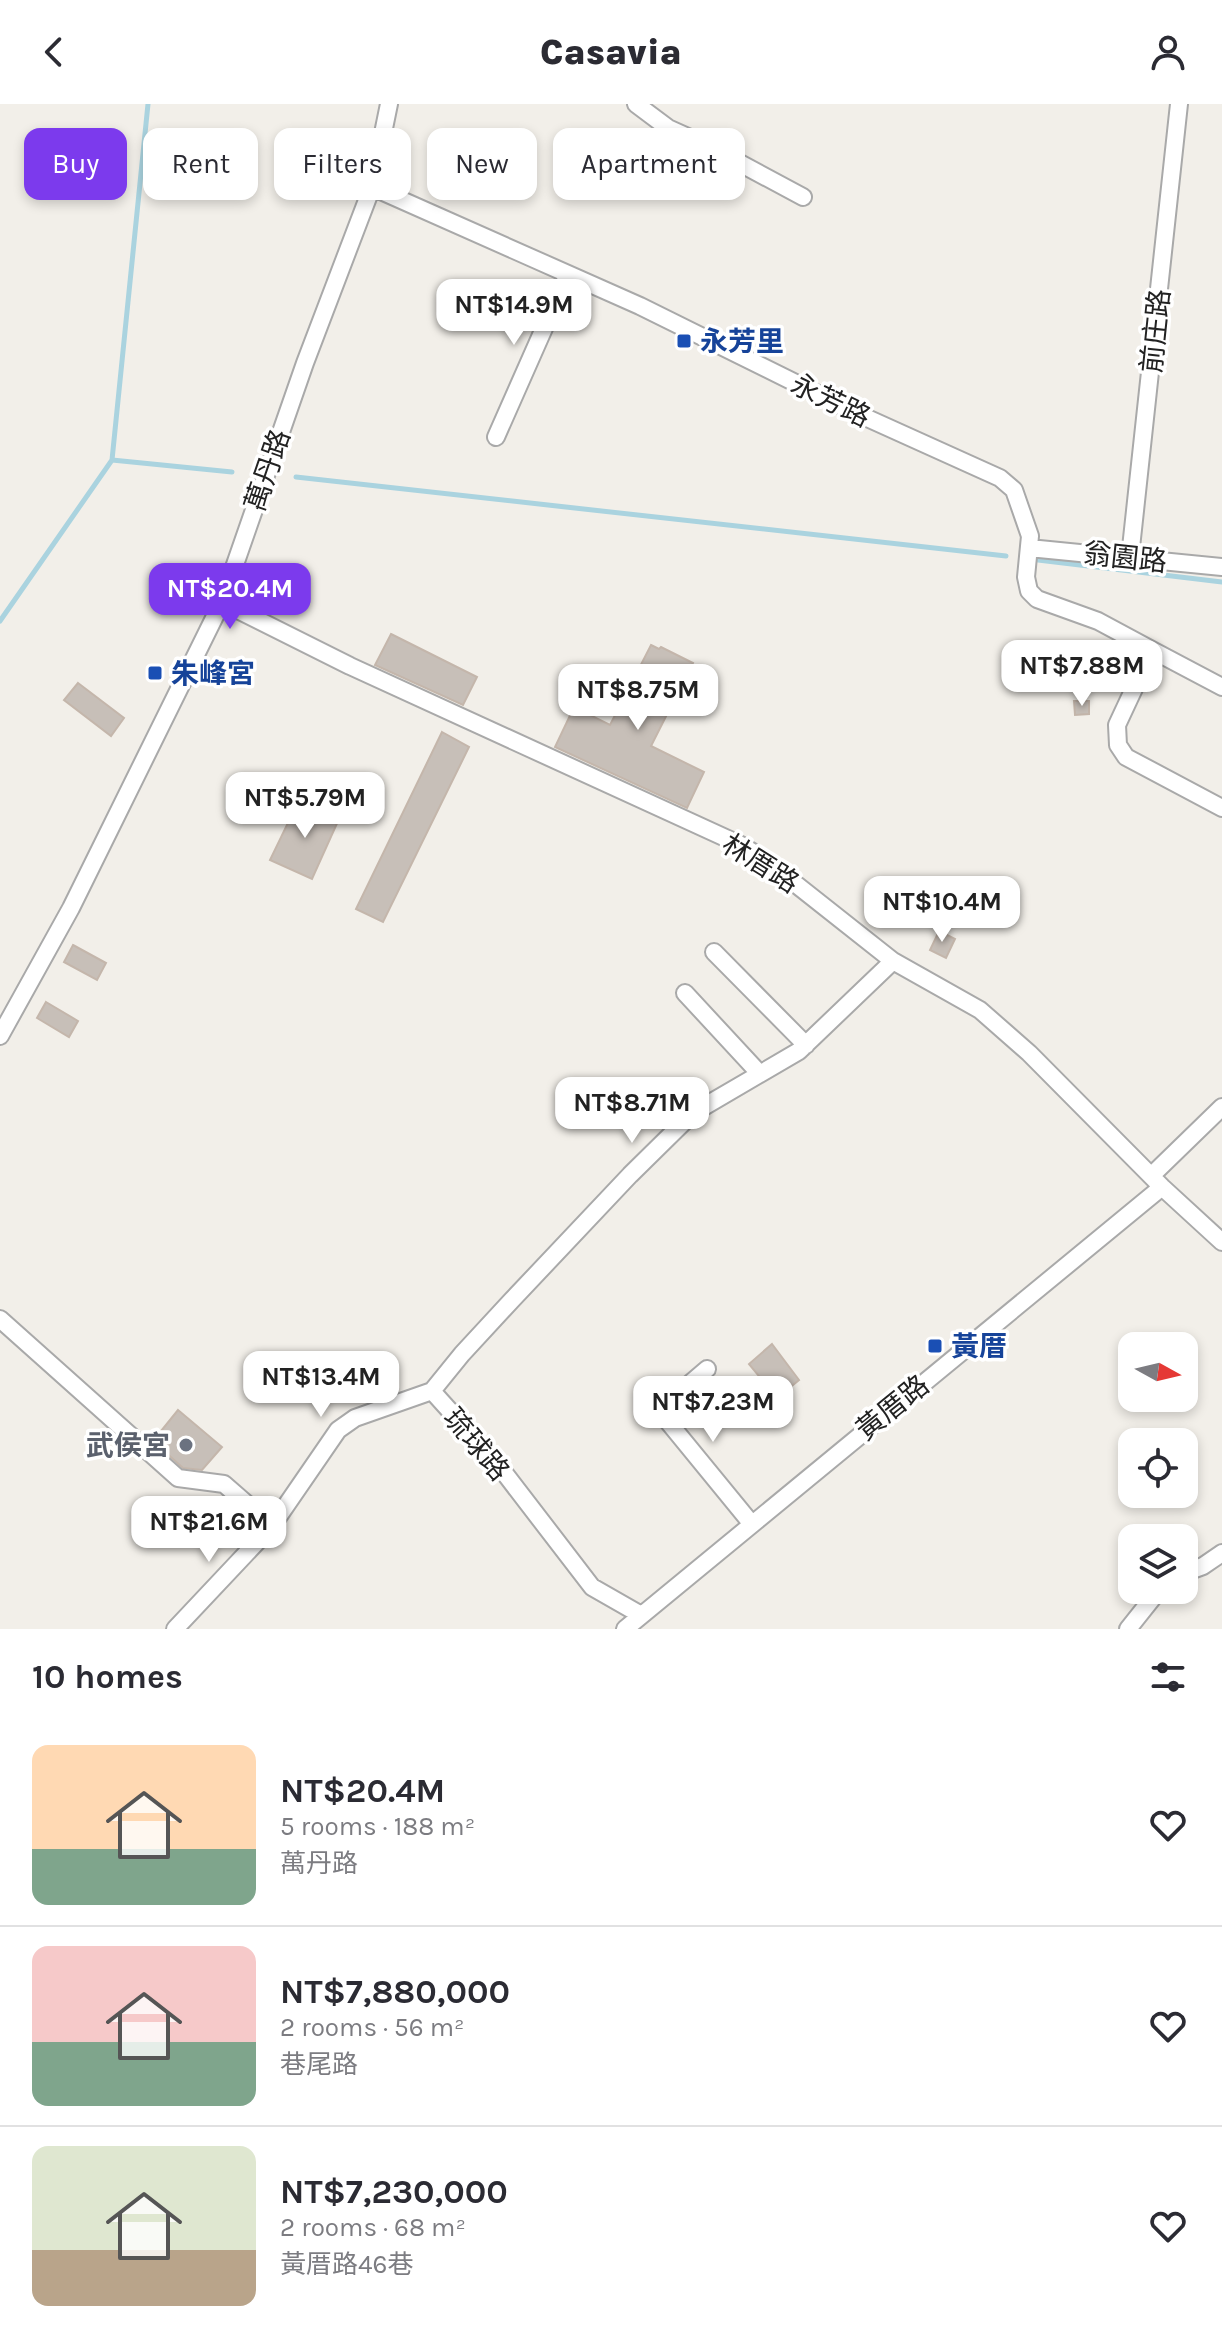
<!DOCTYPE html>
<meta charset="utf-8">
<style>
body{margin:0;font-family:Karla,"Noto Sans TC",sans-serif;background:#f2f2f3;color:#2b2b33;height:100vh;display:flex;flex-direction:column;font-size:30px;white-space:nowrap}
*{box-sizing:border-box;margin:0}
p{font-size:26px;color:#7c7c81}
.icon{flex:none;width:44px;height:44px;fill:none;stroke:currentColor;stroke-width:2;stroke-linecap:round;stroke-linejoin:round}
.map{position:relative;height:1525px;overflow:hidden}
.panel{display:flex;flex-direction:column;background:#fff;flex:1}
.panel>*{flex:none}
.banner{position:absolute;left:24px;top:24px;width:800px;height:72px;display:flex;gap:16px}
.needle{width:52px;rotate:98deg}
.controls{position:absolute;left:1118px;top:1228px;display:grid;gap:16px}
.controls a{display:grid;place-items:center;width:80px;height:80px;border-radius:16px;background:#fff;box-shadow:0 4px 12px #0003;font-size:40px}
.price{position:absolute;translate:-50% -68px;padding:0 18px;border-radius:16px;background:#fff;color:#222;font-size:26px;line-height:52px;filter:drop-shadow(0 2px 4px #0008)}
.price::after{content:'';position:absolute;left:50%;top:48px;width:24px;height:18px;margin-left:-12px;background:inherit;clip-path:polygon(0 0,100% 0,50% 100%)}
.price.selected{background:#7c3aed;color:#fff}
ul{padding:0;list-style:none}
li{display:flex;align-items:center;gap:24px;height:200px;padding:0 32px}
li+li{border-top:2px solid #e1e1e2}
li span{display:grid;place-items:center;flex:none;width:224px;height:160px;border-radius:16px;color:#555}
li>.icon{margin-inline-start:auto}
span .icon{width:96px;height:96px;fill:#fffc;stroke-width:1}
li b{font-size:34px}
h2{display:flex;justify-content:space-between;align-items:center;height:96px;padding:0 32px;font-size:34px}
.chip{padding:0 28px;border-radius:16px;background:#fff;box-shadow:0 4px 12px #0003;font-size:28px;line-height:72px}
.chip.selected{background:#7c3aed;color:#fff}
header{display:flex;justify-content:space-between;align-items:center;height:104px;padding:0 32px;background:#fff;font-size:36px;font-weight:800}
.map>svg:first-child{display:block}
.lines{fill:none;stroke-linecap:round;stroke-linejoin:round}
.stream{stroke:#aad3df;stroke-width:5}
.building{fill:#c7bfb8;stroke:#c4b6ab;stroke-width:2}
.minor-casing{stroke:#a9a9a9;stroke-width:20}
.minor{stroke:#fff;stroke-width:16}
.transit-dot{fill:#1a4fb4;stroke:#fff;stroke-width:3}
.worship-dot{fill:#6b7280;stroke:#fff;stroke-width:3}
.labels{text-anchor:middle;stroke-width:7;stroke-linejoin:round;paint-order:stroke}
.street-label{font-size:28px;fill:#222;stroke:#fff}
.transit-label{font-size:28px;font-weight:bold;fill:#164399;stroke:#fff;text-anchor:start}
.worship-label{font-size:28px;font-weight:bold;fill:#5b616d;stroke:#fff;text-anchor:end}
</style>
<header><svg class="icon" aria-label="back" viewBox="0 0 24 24"><path d="M15 5l-7 7 7 7"/></svg>Casavia<svg class="icon" aria-label="person" viewBox="0 0 24 24"><circle cx="12" cy="8" r="4"/><path d="M4 21q1-7 8-7t8 7"/></svg></header>
<div class="map">
<svg width="1222" height="1525" viewBox="0 0 1222 1525">
<rect width="100%" height="100%" fill="#f2efe9"/>
<g class="lines">
<!-- stream -->
<path class="stream" d="M 112,356 L 232,368
M 296,373 L 1006,452
M 1038,456 L 1222,478
M 0,517 L 112,356 L 148,0"/>
</g>
<!-- building -->
<path class="building" d="M 391,530 L 477,573 L 463,601 L 375,561 Z
M 651,541 L 659,545 L 661,543 L 693,559 L 651,642 L 704,668 L 687,704 L 555,643 L 574,603 L 610,621 Z
M 78,579 L 124,614 L 111,632 L 64,596 Z
M 1074,597 L 1089,597 L 1089,610 L 1075,611 Z
M 442,628 L 469,643 L 383,818 L 356,805 Z
M 299,696 L 339,715 L 312,775 L 270,756 Z
M 897,791 L 909,804 L 893,819 L 881,806 Z
M 939,827 L 955,835 L 946,854 L 930,846 Z
M 73,841 L 106,859 L 97,876 L 64,858 Z
M 46,898 L 78,917 L 69,933 L 37,914 Z
M 772,1240 L 799,1276 L 777,1294 L 749,1260 Z
M 178,1306 L 222,1343 L 202,1366 L 183,1364 L 153,1337 Z"/>
<g class="lines">
<defs>
<path id="minor" d="M 636,0 L 668,24 L 708,42 L 803,93
M 372,83 L 640,202 L 856,309 L 1000,374 L 1014,386 L 1030,432 L 1026,473 L 1029,487 L 1037,495 L 1098,517 L 1152,546 L 1117,621 L 1118,641 L 1126,653 L 1222,704
M 496,333 L 568,170
M 1029,444 L 1222,463
M 1130,453 L 1179,0
M 222,498 L 350,562 L 741,741 L 764,755 L 893,857 L 980,906 L 1029,949 L 1162,1083 L 1222,1138
M 1152,546 L 1222,583
M 714,848 L 806,941
M 685,889 L 760,970
M 0,932 L 71,804 L 222,498 L 305,259 L 372,83 L 389,0
M 1151,1072 L 1222,1003
M 0,1215 L 178,1374 L 224,1380 L 272,1422
M 707,1265 L 666,1300 L 665,1314 L 751,1419
M 432,1287 L 462,1250 L 511,1197 L 630,1071 L 693,1009 L 799,947 L 893,857
M 432,1287 L 496,1358 L 592,1483 L 641,1511
M 1184,1469 L 1203,1462 L 1222,1449
M 175,1525 L 272,1422 L 338,1326 L 355,1314 L 432,1287
M 625,1525 L 1162,1083
M 1128,1525 L 1159,1486"/>
</defs>
<!-- minor casing -->
<use href="#minor" class="minor-casing"/>
<!-- minor -->
<use href="#minor" class="minor"/>
</g>
<!-- markers -->
<g class="transit-dot">
<rect x="676" y="229" width="16" height="16" rx="4"/>
<rect x="147" y="561" width="16" height="16" rx="4"/>
<rect x="927" y="1234" width="16" height="16" rx="4"/>
</g>
<circle class="worship-dot" cx="186" cy="1341" r="8"/>
<g class="labels">
<!-- street labels -->
<g class="street-label">
<text transform="translate(1155 227) rotate(-84)" y="10">前庄路</text>
<text transform="translate(831 296) rotate(26)" y="10">永芳路</text>
<text transform="translate(267 366) rotate(-71)" y="10">萬丹路</text>
<text transform="translate(1125 453) rotate(6)" y="10">翁園路</text>
<text transform="translate(761 759) rotate(32)" y="10">林厝路</text>
<text transform="translate(892 1303) rotate(-39)" y="10">黃厝路</text>
<text transform="translate(477 1340) rotate(50)" y="10">琉球路</text>
</g>
<!-- transit labels -->
<g class="transit-label">
<text x="700" y="247">永芳里</text>
<text x="171" y="579">朱峰宮</text>
<text x="951" y="1252">黃厝</text>
</g>
<!-- worship labels -->
<g class="worship-label">
<text x="170" y="1351">武侯宮</text>
</g>
</g>
</svg>
<div class="controls">
<a><svg class="needle" viewBox="-14 -14 28 28"><path d="M0-13l5 13h-10z" fill="#e53935"/><path d="M0 13l5-13h-10z" fill="#7c7c81"/></svg></a>
<a><svg class="icon" aria-label="locate" viewBox="0 0 24 24"><circle cx="12" cy="12" r="6"/><path d="M12 2v4M12 18v4M2 12h4M18 12h4"/></svg></a>
<a><svg class="icon" aria-label="layers" viewBox="0 0 24 24"><path d="M12 4l9 5-9 5-9-5zM3 14l9 5 9-5"/></svg></a>
</div>
<b class="price" style="left:514px;top:243px">NT$14.9M</b>
<b class="price selected" style="left:230px;top:527px">NT$20.4M</b>
<b class="price" style="left:1082px;top:604px">NT$7.88M</b>
<b class="price" style="left:638px;top:628px">NT$8.75M</b>
<b class="price" style="left:305px;top:736px">NT$5.79M</b>
<b class="price" style="left:942px;top:840px">NT$10.4M</b>
<b class="price" style="left:632px;top:1041px">NT$8.71M</b>
<b class="price" style="left:321px;top:1315px">NT$13.4M</b>
<b class="price" style="left:713px;top:1340px">NT$7.23M</b>
<b class="price" style="left:209px;top:1460px">NT$21.6M</b>
<div class="banner">
<a class="chip selected">Buy</a>
<a class="chip">Rent</a>
<a class="chip">Filters</a>
<a class="chip">New</a>
<a class="chip">Apartment</a>
</div>
</div>
<section class="panel">
<h2>10 homes<svg class="icon" aria-label="filters" viewBox="0 0 24 24"><path d="M4 7h16M4 17h16"/><circle cx="9" cy="7" r="2"/><circle cx="15" cy="17" r="2"/></svg></h2>
<ul>
<li><span style="background:linear-gradient(#ffd9b3 65%,#7fa58c 0)"><svg class="icon" aria-label="home" viewBox="0 0 24 24"><path d="M3 11l9-7 9 7M6 9v11h12V9"/></svg></span><div><b>NT$20.4M</b><p>5 rooms · 188 m²</p><p>萬丹路</p></div><svg class="icon" aria-label="heart" viewBox="0 0 24 24"><path d="M12 20l-8-8c-3-5 5-10 8-4 3-6 11-1 8 4z"/></svg></li>
<li><span style="background:linear-gradient(#f6c9c9 60%,#7fa58c 0)"><svg class="icon" aria-label="home" viewBox="0 0 24 24"><path d="M3 11l9-7 9 7M6 9v11h12V9"/></svg></span><div><b>NT$7,880,000</b><p>2 rooms · 56 m²</p><p>巷尾路</p></div><svg class="icon" aria-label="heart" viewBox="0 0 24 24"><path d="M12 20l-8-8c-3-5 5-10 8-4 3-6 11-1 8 4z"/></svg></li>
<li><span style="background:linear-gradient(#dfe7d0 65%,#b9a48a 0)"><svg class="icon" aria-label="home" viewBox="0 0 24 24"><path d="M3 11l9-7 9 7M6 9v11h12V9"/></svg></span><div><b>NT$7,230,000</b><p>2 rooms · 68 m²</p><p>黃厝路46巷</p></div><svg class="icon" aria-label="heart" viewBox="0 0 24 24"><path d="M12 20l-8-8c-3-5 5-10 8-4 3-6 11-1 8 4z"/></svg></li>
</ul>
</section>
